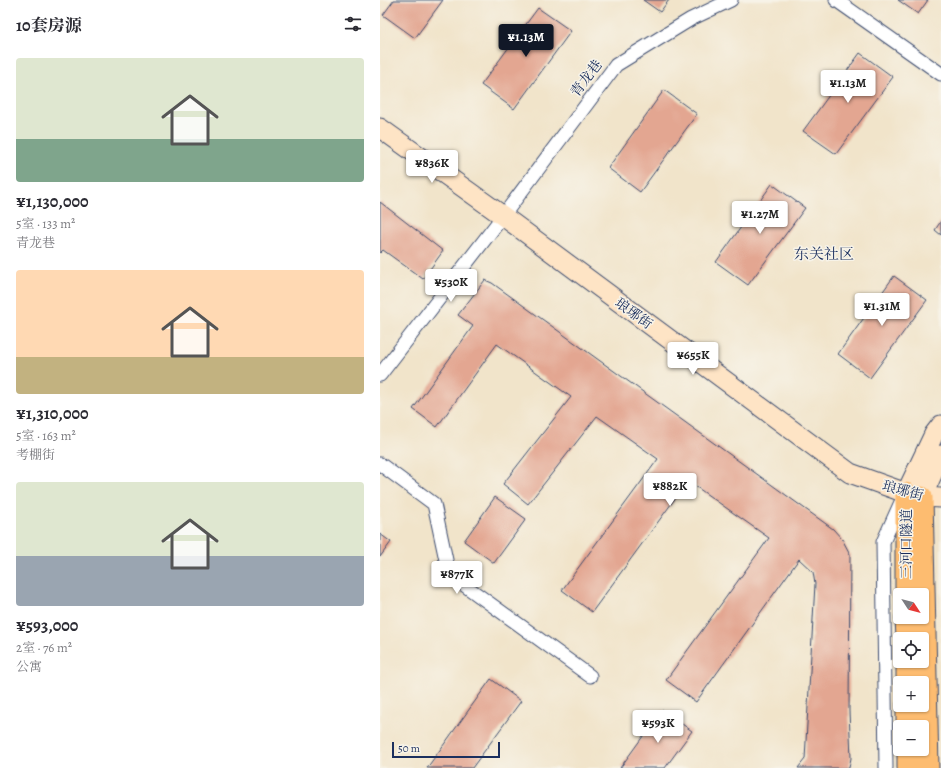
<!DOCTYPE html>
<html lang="zh">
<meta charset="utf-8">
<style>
body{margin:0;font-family:Alegreya,"Noto Serif SC",serif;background:#f7f7f7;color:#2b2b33;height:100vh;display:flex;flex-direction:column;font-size:15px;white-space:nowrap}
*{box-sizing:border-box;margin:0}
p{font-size:13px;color:#7c7c81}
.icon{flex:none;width:22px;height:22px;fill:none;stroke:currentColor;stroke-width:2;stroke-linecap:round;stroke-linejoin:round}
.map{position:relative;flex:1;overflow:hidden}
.sheet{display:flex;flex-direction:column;background:#fff;width:380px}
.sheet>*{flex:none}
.needle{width:26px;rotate:126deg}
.tools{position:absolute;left:513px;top:588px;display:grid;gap:8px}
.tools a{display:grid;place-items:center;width:36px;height:36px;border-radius:4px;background:#fff;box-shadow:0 1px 3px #0004;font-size:20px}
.scale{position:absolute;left:12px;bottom:10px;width:108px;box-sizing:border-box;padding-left:4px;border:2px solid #1b2f5e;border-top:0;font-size:11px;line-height:14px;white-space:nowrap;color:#1b2f5e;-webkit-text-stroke:3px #f7f3e8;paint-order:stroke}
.price{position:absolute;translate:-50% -34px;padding:0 9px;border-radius:4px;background:#fff;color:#222;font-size:13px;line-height:26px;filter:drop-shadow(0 1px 2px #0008)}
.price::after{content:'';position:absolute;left:50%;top:24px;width:12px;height:9px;margin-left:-6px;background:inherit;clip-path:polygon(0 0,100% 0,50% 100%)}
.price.on{background:#111827;color:#fff}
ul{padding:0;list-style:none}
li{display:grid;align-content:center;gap:8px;height:212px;padding:0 16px}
li span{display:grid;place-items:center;height:124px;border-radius:4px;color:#555}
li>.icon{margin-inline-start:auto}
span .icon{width:72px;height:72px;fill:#fffc;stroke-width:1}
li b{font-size:17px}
h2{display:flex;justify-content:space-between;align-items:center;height:48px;padding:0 16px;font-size:17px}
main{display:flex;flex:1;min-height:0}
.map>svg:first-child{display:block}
.building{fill:#e3a691}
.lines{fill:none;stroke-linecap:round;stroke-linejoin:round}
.street-casing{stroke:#3b4a6e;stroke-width:15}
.secondary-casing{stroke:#3b4a6e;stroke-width:21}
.primary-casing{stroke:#3b4a6e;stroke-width:23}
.street{stroke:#fff;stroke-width:13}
.secondary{stroke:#fee4c5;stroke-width:19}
.primary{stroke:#fdbc6f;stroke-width:21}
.labels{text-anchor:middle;stroke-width:3;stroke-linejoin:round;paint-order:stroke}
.street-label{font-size:14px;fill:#1b2f5e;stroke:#f7f3e8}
.neighbourhood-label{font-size:15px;fill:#1b2f5e;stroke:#f7f3e8}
</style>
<main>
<section class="sheet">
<h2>10套房源<svg class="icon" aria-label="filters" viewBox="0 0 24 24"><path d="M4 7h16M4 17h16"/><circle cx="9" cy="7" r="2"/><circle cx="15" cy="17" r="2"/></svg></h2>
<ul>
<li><span style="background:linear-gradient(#dfe7d0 65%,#7fa58c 0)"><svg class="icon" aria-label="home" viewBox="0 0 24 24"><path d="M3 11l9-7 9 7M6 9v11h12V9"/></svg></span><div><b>¥1,130,000</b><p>5室 · 133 m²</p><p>青龙巷</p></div></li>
<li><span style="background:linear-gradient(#ffd9b3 70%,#c2b280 0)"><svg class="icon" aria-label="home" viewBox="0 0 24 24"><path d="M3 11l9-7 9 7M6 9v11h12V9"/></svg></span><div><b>¥1,310,000</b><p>5室 · 163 m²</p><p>考棚街</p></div></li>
<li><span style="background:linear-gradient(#dfe7d0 60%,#9aa5b1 0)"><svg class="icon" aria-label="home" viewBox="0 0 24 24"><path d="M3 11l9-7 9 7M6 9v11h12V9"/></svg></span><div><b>¥593,000</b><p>2室 · 76 m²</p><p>公寓</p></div></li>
</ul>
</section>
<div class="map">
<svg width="561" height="768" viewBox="0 0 561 768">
<rect width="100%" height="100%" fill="#f7f3e8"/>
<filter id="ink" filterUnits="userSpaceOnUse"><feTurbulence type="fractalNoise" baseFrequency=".025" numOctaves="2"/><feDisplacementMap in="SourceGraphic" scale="8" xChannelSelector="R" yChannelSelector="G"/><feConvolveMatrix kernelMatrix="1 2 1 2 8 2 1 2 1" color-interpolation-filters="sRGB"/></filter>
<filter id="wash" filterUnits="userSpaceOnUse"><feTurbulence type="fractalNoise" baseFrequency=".012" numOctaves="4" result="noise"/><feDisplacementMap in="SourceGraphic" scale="16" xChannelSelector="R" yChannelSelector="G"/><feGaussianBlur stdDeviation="0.9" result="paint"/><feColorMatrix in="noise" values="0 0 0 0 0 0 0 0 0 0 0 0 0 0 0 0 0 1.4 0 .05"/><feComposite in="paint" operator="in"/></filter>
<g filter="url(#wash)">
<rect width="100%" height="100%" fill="#f1e4ca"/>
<g id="blocks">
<!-- building -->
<path class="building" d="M 14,0 L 63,0 L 35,38 L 3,15 Z
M 263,0 L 289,0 L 280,12 Z
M 518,0 L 548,0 L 538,14 Z
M 158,8 L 191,31 L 134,109 L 101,85 Z
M 480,53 L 513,77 L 456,154 L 423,131 Z
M 284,90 L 317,114 L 260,192 L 228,168 Z
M 392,184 L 425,208 L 368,285 L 336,262 Z
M 0,202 L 63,251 L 43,279 L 3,250 L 0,253 Z
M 561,221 L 561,235 L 555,230 Z
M 514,276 L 547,300 L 490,378 L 458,354 Z
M 105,280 L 112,283 L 453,529 L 462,539 L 470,554 L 469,711 L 471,758 L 469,768 L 418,768 L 425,759 L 435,584 L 433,572 L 419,559 L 316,702 L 286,680 L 389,538 L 308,481 L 212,612 L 182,590 L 278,459 L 217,416 L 148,504 L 123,484 L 191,397 L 117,344 L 57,427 L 33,409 L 93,326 L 78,315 Z
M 115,497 L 146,519 L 114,563 L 84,541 Z
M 0,534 L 11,542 L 0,557 Z
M 111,679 L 141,701 L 92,768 L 47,768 Z
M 282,710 L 312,731 L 285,768 L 240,768 Z"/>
</g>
</g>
<g filter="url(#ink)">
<use href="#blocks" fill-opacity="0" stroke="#3b4a6e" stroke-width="1"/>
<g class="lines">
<defs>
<path id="street" d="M 456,0 L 561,74
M 0,375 L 123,216 L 236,65 L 311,19 L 351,0
M 0,464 L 54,504 L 69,574 L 210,676
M 506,768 L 503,542 L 522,500"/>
<path id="secondary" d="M 0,128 L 123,216 L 470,473 L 526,493 L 542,497 L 561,498
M 526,493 L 554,434 L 561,425
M 542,497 L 561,455"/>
<path id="primary" d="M 526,493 L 526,595
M 542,497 L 548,768
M 526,617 L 527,639
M 527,661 L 527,683
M 527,705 L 527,727
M 528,749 L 528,768"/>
</defs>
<!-- street casing -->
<use href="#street" class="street-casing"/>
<!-- secondary casing -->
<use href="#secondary" class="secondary-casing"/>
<!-- primary casing -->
<use href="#primary" class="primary-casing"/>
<!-- street -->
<use href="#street" class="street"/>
<!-- secondary -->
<use href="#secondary" class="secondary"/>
<!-- primary -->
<use href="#primary" class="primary"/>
</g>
</g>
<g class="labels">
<!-- street labels -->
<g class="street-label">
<text transform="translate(206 78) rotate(-53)" y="5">青龙巷</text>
<text transform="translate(254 313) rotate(36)" y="5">琅琊街</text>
<text transform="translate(523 490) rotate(15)" y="5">琅琊街</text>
<text transform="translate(526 544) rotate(-90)" y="5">三河口隧道</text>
</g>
<!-- neighbourhood labels -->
<g class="neighbourhood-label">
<text x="444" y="259">东关社区</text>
</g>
</g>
</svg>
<div class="tools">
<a><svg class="needle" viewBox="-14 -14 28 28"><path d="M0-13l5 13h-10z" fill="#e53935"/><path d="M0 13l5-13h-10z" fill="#7c7c81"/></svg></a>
<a><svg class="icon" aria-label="locate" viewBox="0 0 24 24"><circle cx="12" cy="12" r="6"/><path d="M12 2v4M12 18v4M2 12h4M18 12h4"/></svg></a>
<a>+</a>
<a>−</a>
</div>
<div class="scale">50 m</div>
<b class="price on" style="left:146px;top:58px">¥1.13M</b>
<b class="price" style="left:468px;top:104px">¥1.13M</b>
<b class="price" style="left:52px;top:184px">¥836K</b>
<b class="price" style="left:380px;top:235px">¥1.27M</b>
<b class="price" style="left:71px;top:303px">¥530K</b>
<b class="price" style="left:502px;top:327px">¥1.31M</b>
<b class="price" style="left:313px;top:376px">¥655K</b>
<b class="price" style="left:290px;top:507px">¥882K</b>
<b class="price" style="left:77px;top:595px">¥877K</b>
<b class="price" style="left:278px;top:744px">¥593K</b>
</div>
</main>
